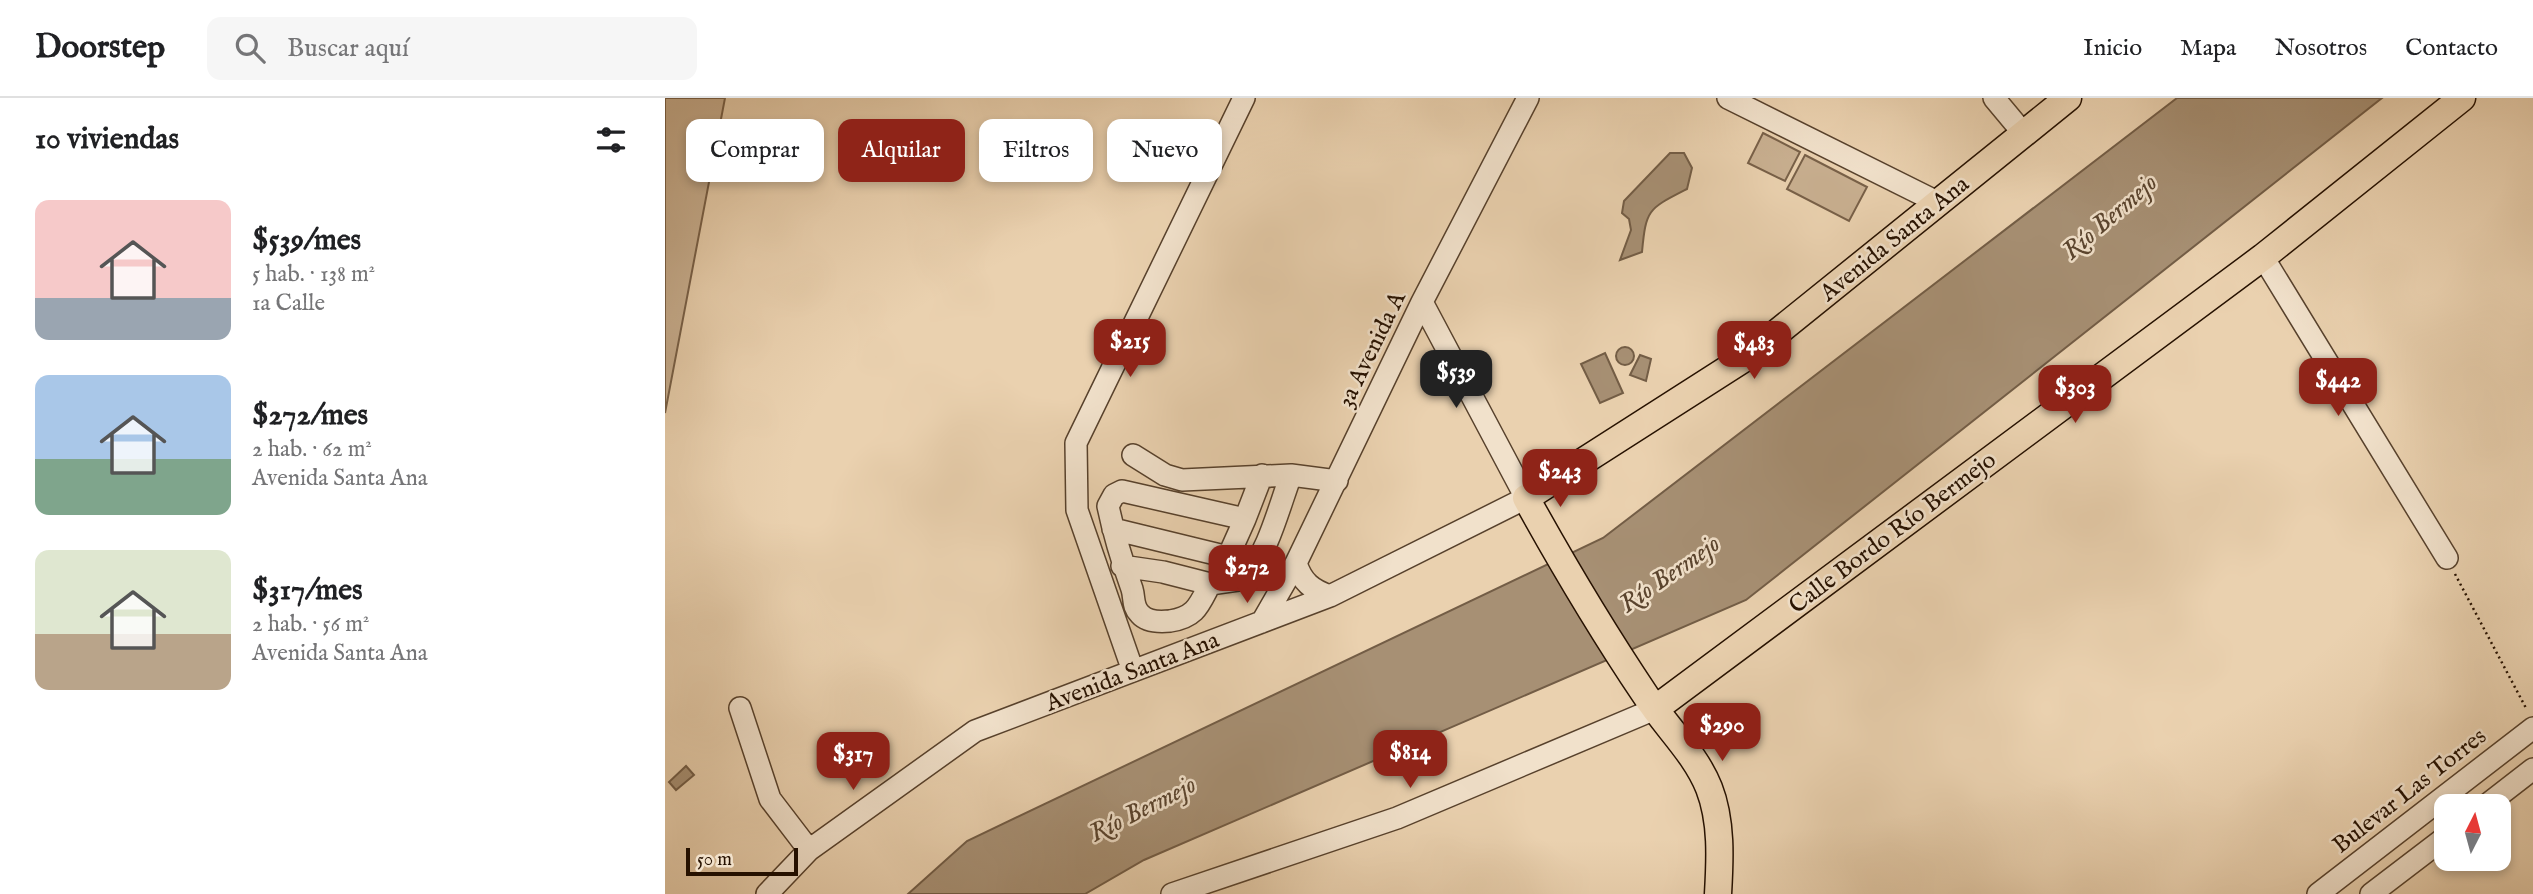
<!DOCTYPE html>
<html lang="es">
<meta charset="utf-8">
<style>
body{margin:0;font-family:"IM FELL English",serif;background:#f6f6f6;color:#202124;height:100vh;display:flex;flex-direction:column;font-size:26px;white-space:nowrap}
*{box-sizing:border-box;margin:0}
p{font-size:23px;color:#757577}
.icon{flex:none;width:38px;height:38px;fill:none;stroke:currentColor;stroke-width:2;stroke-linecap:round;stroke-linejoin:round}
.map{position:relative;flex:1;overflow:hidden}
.side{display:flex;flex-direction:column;background:#fff;width:665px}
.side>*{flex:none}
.banner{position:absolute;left:21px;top:21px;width:665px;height:63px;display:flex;gap:14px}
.needle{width:46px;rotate:6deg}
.buttons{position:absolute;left:1769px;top:696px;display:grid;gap:14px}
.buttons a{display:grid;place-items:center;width:77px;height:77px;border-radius:14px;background:#fff;box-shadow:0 4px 10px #0003;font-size:35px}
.scale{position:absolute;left:21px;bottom:18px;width:112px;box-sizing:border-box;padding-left:7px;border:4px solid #261100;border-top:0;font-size:19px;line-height:24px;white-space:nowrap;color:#261100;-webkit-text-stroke:5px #f1e1cb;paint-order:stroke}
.price{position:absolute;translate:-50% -60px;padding:0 16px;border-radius:14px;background:#8f2418;color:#fff;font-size:23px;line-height:46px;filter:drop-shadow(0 2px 4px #0008)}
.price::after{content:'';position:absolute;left:50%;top:42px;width:21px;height:16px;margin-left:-10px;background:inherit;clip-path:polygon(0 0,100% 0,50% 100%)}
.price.active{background:#222;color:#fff}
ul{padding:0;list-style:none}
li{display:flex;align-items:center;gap:21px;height:175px;padding:0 35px}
li span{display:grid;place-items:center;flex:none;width:196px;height:140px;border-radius:14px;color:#555}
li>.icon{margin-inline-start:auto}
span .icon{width:84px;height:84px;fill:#fffc;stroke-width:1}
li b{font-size:30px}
h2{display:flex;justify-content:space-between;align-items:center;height:84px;padding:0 35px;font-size:30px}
.chip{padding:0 24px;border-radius:14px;background:#fff;box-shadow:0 4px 10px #0003;font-size:24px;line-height:63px}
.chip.active{background:#8f2418;color:#fff}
header{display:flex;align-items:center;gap:42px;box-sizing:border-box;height:98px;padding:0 35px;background:#fff;border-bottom:2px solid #e0e0e0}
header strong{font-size:33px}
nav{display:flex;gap:38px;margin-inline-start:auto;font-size:24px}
.search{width:490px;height:63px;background:#f6f6f6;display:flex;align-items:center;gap:18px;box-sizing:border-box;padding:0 24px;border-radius:14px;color:#757577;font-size:26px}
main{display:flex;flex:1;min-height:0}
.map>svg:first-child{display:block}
.green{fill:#c9b091;stroke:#786048;stroke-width:2}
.water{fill:#a79074;stroke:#735d46;stroke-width:2}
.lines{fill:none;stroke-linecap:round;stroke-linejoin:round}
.minor-casing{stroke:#57412c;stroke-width:24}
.major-casing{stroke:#261100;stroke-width:29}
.path{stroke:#261100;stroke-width:2.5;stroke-dasharray:2 3.5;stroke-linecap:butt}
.minor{stroke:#f1e1cb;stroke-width:21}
.major{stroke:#ead1af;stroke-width:26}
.labels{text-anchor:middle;stroke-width:5;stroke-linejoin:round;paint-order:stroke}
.street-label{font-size:24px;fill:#261100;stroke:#f1e1cb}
.water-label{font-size:26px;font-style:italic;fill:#5a442e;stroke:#f1e1cb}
</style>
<header>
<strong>Doorstep</strong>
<div class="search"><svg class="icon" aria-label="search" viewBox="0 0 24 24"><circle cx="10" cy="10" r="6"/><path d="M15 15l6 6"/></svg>Buscar aquí</div>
<nav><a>Inicio</a><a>Mapa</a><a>Nosotros</a><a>Contacto</a></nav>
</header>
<main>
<section class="side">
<h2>10 viviendas<svg class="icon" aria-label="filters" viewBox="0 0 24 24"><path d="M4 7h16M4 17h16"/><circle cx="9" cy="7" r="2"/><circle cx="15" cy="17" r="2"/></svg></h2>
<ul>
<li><span style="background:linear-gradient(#f6c9c9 70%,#9aa5b1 0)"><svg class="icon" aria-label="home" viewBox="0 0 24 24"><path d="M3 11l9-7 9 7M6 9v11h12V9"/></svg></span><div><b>$539/mes</b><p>5 hab. · 138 m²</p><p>1a Calle</p></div></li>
<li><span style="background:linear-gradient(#a9c7e8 60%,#7fa58c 0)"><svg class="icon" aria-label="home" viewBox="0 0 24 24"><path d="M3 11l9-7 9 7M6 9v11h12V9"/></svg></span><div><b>$272/mes</b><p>2 hab. · 62 m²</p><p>Avenida Santa Ana</p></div></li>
<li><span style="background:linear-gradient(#dfe7d0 60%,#b9a48a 0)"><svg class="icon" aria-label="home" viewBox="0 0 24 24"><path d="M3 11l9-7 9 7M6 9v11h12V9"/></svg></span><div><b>$317/mes</b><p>2 hab. · 56 m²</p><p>Avenida Santa Ana</p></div></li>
</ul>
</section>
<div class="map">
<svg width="1868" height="796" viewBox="0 0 1868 796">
<rect width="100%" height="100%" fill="#ead1af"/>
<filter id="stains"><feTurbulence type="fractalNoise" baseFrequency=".00286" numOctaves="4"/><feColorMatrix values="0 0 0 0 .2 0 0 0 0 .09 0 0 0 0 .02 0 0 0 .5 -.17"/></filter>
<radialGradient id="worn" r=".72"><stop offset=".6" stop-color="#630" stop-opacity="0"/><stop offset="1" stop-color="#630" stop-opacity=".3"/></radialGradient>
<!-- green -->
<path class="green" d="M 0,0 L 60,0 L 0,315 Z
M 1098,35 L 1135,54 L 1120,83 L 1083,65 Z
M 1140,57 L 1202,89 L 1184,123 L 1122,91 Z"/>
<!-- water -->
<path class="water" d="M 1512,0 L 1717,0 L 1081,502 L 479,762 L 420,796 L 243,796 L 302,743 L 938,440 Z
M 1005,55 L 1019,55 L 1027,70 L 1022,91 C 983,111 981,111 977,154 L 955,162 L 966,132 L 964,121 L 957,115 L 959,103 Z
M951 258a9 9 0 1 1 18 0a9 9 0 1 1-18 0Z
M 940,255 L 958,295 L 935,305 L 916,266 Z
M 975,257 L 986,261 L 981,283 L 965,277 Z
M 21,668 L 29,677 L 11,692 L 4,684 Z"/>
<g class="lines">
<defs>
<path id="minor" d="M 1063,0 L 1272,104
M 1329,0 L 1359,36
M 1598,159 L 1782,460
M 468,357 L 500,377 L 517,382 L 626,377
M 580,421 L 597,377
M 448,431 L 563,459 L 580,421 L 457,393 L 449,397 L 443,408 C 449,437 457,463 467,491 C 470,501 467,508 475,516 C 482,524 495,524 505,523 C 531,519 534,507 545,486 L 498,474 L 457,468
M 631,465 C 637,484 647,492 665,498
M 545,486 L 580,481 C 604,452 613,412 626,377 L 672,383
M 597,524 L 631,465 L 757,204 L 863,0
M 468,573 L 412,412 L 411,345 L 579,0
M 75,610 L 105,701 L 144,752
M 1819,709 L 1868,671
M 102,796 L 144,752 L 310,633 L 665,498 L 861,400 L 757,204
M 507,796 L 732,720 L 990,611
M 1653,796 L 1868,630
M 1706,796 L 1782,738"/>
<path id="major" d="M 990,611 L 1598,159 L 1797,0
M 1053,796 C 1055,762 1057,723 1044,690 C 1030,655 1001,629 981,598 C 938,534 898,467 861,400 L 1083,258 L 1403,0"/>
</defs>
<!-- minor casing -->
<use href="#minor" class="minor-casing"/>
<!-- major casing -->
<use href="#major" class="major-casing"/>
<!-- path -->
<path class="path" d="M 1790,476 L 1862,612"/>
<!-- minor -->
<use href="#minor" class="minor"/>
<!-- major -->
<use href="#major" class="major"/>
</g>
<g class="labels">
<!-- street labels -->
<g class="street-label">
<text transform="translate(1229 140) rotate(-39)" y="8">Avenida Santa Ana</text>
<text transform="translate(706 251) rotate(-64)" y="8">3a Avenida A</text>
<text transform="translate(1227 434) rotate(-37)" y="8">Calle Bordo Río Bermejo</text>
<text transform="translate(467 573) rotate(-21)" y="8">Avenida Santa Ana</text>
<text transform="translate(1744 692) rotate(-38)" y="8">Bulevar Las Torres</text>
</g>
<!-- water labels -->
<g class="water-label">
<text transform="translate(1444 118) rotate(-41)" y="9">Río Bermejo</text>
<text transform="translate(1004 475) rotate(-35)" y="9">Río Bermejo</text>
<text transform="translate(477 710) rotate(-27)" y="9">Río Bermejo</text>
</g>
</g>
<rect width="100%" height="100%" filter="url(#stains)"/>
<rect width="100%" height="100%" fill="url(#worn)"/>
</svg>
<div class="buttons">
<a><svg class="needle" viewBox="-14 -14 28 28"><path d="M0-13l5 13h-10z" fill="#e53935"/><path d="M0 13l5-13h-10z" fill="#757577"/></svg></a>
</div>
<div class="scale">50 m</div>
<b class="price" style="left:465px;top:281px">$215</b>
<b class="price" style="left:1089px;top:283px">$483</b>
<b class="price active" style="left:791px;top:312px">$539</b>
<b class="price" style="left:1673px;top:320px">$442</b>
<b class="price" style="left:1410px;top:327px">$303</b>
<b class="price" style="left:895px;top:411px">$243</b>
<b class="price" style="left:582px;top:507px">$272</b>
<b class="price" style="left:1057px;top:665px">$290</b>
<b class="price" style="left:745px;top:692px">$814</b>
<b class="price" style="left:188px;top:694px">$317</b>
<div class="banner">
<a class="chip">Comprar</a>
<a class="chip active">Alquilar</a>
<a class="chip">Filtros</a>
<a class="chip">Nuevo</a>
</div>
</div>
</main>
